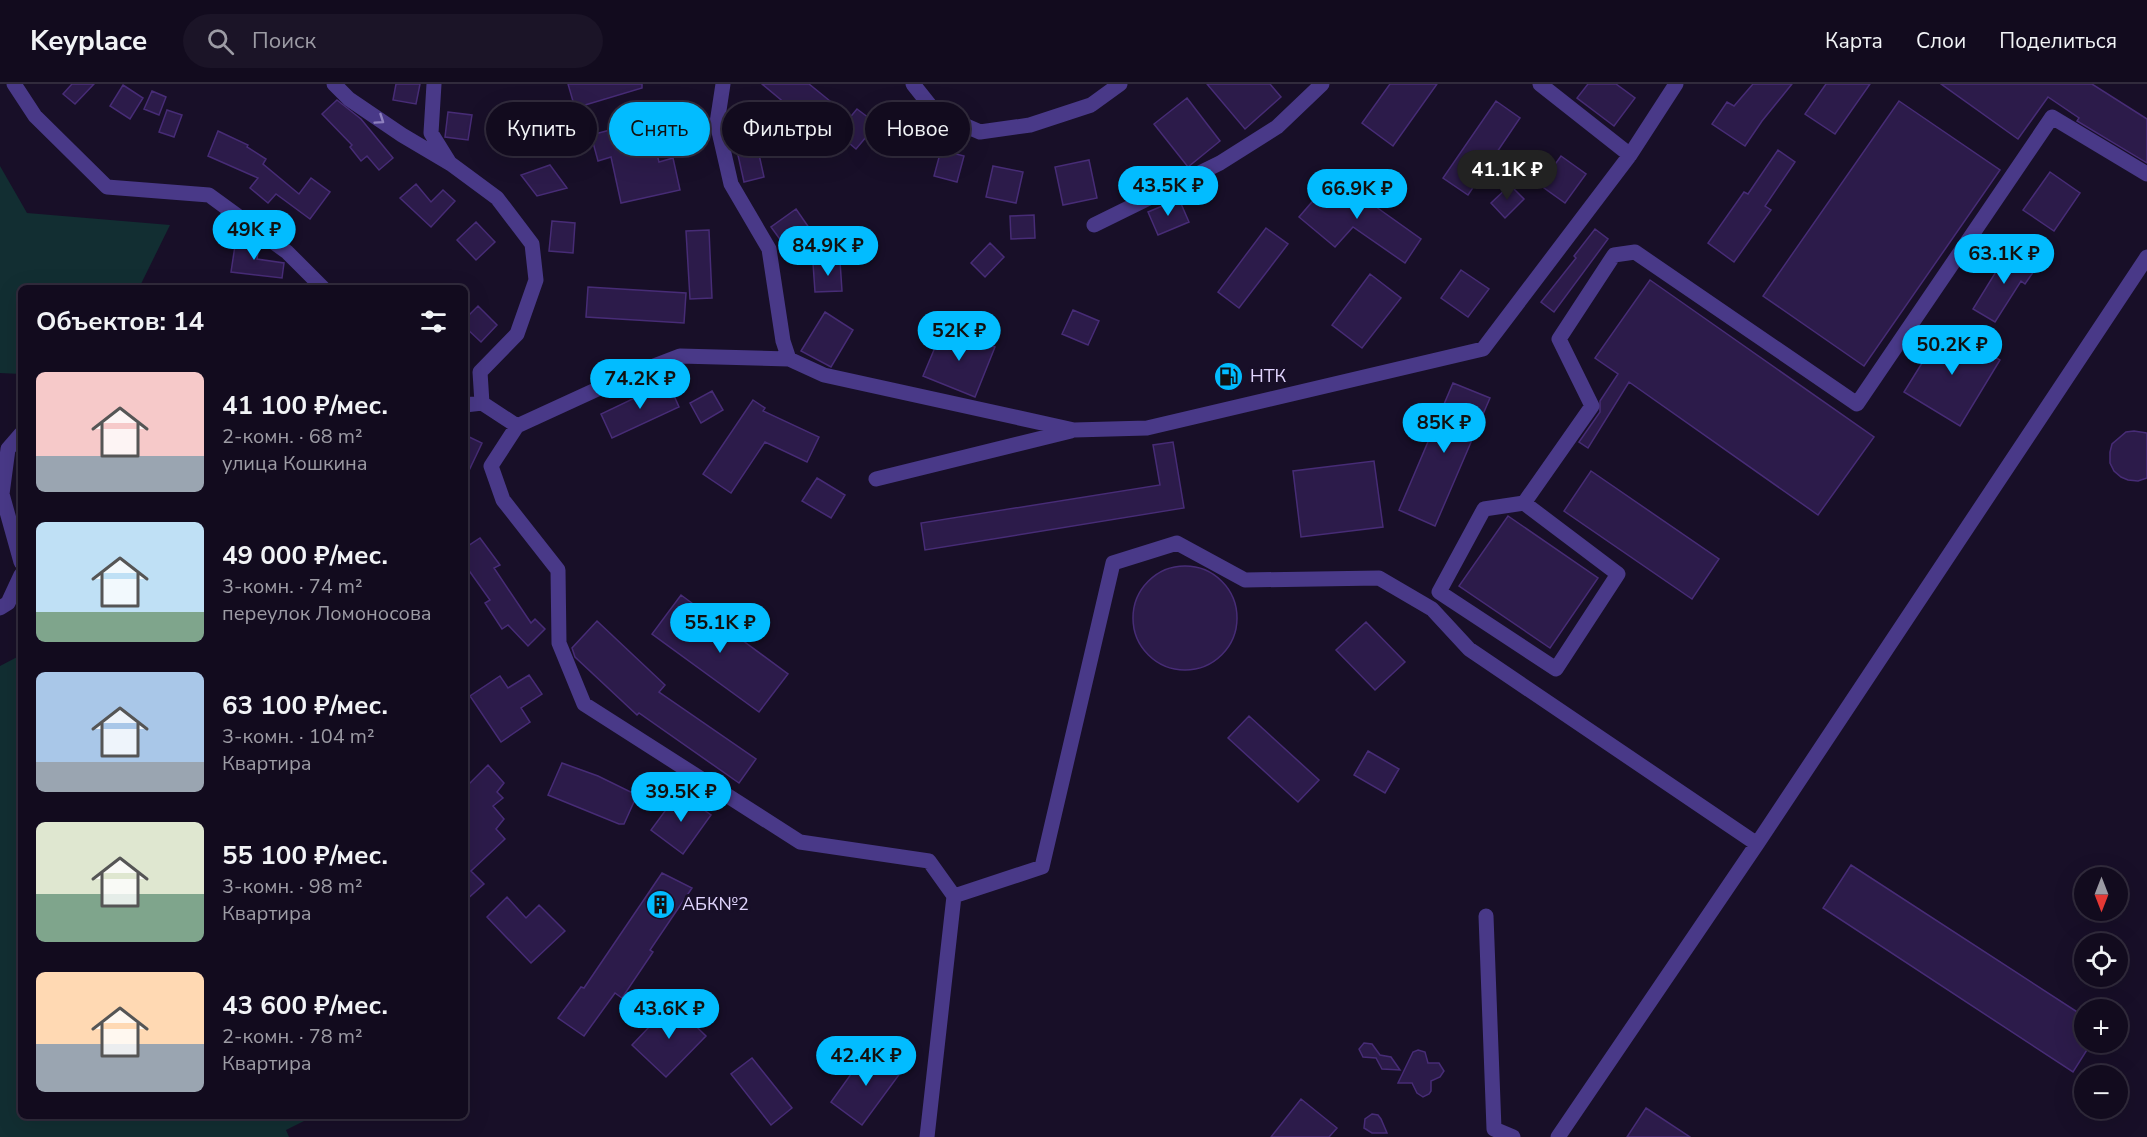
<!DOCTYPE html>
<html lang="ru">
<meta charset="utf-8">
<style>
body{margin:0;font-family:"Nunito Sans",sans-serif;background:#1b1427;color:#f1f3f6;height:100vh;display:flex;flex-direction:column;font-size:22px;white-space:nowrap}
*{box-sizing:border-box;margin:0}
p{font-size:20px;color:#9c9ba4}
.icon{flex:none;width:33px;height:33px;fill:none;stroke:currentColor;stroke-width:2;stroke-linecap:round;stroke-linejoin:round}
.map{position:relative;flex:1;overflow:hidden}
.drawer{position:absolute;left:18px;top:201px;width:450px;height:834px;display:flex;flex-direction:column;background:#120b1e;border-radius:9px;box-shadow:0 6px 24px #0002,0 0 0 2px #312b3c}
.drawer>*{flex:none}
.top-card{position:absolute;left:486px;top:18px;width:570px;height:54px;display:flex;gap:12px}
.needle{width:39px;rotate:180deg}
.tools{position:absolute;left:2074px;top:783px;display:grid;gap:12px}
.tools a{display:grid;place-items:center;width:54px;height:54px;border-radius:50%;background:#120b1e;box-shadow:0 6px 24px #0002,0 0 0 2px #312b3c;font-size:30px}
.price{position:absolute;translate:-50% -51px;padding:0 14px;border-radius:21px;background:#02bcff;color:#111;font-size:20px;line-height:39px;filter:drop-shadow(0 2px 3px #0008)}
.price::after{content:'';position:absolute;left:50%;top:36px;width:18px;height:14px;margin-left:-9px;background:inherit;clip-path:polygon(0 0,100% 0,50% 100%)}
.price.active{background:#222;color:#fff}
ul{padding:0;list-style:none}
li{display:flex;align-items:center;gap:18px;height:150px;padding:0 18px}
li span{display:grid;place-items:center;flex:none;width:168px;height:120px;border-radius:9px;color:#555}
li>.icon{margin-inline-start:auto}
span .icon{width:72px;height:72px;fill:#fffc;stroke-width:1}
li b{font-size:26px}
h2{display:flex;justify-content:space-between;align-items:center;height:72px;padding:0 18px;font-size:26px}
.chip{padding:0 21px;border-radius:27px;background:#120b1e;box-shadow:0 6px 24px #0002,0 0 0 2px #312b3c;font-size:21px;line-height:54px}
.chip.active{background:#02bcff;color:#111}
header{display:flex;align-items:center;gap:36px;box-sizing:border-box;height:84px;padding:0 30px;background:#120b1e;border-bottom:2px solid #312b3c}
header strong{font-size:28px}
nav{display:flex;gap:33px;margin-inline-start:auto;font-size:21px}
.search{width:420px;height:54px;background:#1b1427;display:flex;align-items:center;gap:15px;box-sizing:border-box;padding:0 21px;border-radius:33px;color:#9c9ba4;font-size:22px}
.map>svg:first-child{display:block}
.green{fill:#122e32}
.building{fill:#2c1b4a;stroke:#472c76;stroke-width:1.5}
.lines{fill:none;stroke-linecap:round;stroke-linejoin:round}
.minor{stroke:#493988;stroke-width:15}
.oneway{stroke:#8e80be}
.labels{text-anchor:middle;stroke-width:6;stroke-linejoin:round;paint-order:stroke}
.poi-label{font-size:18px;fill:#e2d6ff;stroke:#180f28;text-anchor:start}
</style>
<header>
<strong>Keyplace</strong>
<div class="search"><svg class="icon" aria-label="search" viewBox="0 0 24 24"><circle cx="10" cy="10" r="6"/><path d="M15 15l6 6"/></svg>Поиск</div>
<nav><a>Карта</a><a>Слои</a><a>Поделиться</a></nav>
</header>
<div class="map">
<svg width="2147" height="1053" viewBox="0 0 2147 1053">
<rect width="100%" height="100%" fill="#180f28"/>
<!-- green -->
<path class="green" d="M 0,82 L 27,129 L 170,141 L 139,204 L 21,204 L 21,290 L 0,289 Z
M 21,571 L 21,1032 L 314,1032 L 286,1046 L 289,1053 L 0,1053 L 0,582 Z"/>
<!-- building -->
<path class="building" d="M 72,0 L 94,0 L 75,20 L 63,10 Z
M 396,0 L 420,0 L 416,20 L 393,16 Z
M 568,0 L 642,0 L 642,4 L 575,24 Z
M 762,0 L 809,0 L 830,17 L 810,40 Z
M 1207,0 L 1270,0 L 1281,13 L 1245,45 Z
M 1390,0 L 1437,0 L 1393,62 L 1362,39 Z
M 1588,0 L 1616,0 L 1635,14 L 1614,42 L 1577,14 Z
M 1753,0 L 1792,0 L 1762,37 L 1745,62 L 1712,40 L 1727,18 L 1734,22 Z
M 1826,0 L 1870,0 L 1835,50 L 1805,30 Z
M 1941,0 L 2092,0 L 2147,35 L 2147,79 L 2077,37 L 2079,34 L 2048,13 L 2018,55 Z
M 123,1 L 143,14 L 130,35 L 110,22 Z
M 152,7 L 166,13 L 159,31 L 144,25 Z
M 1187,14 L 1220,57 L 1188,83 L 1154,40 Z
M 337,16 L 361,35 L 393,74 L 379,86 L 367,72 L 361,77 L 350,63 L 352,61 L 322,30 Z
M 1496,17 L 1520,34 L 1468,111 L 1443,94 Z
M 1899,17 L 2000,86 L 1864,282 L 1763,212 Z
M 857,25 L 877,40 L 856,65 L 837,49 Z
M 167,26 L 182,31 L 174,53 L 159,48 Z
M 448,28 L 472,31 L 468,56 L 445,53 Z
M 648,36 L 659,78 L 673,74 L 680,106 L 621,119 L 611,73 L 598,77 L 591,51 Z
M 218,47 L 248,61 L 247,63 L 266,75 L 263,80 L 299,110 L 311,94 L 330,108 L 310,135 L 276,110 L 268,119 L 250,104 L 258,94 L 208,72 Z
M 756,57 L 764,93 L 744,98 L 736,62 Z
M 941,66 L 964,72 L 957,98 L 934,92 Z
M 1778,66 L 1795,78 L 1765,122 L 1771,126 L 1734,178 L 1708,159 L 1744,108 L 1748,110 Z
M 1561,72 L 1586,90 L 1565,119 L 1540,101 Z
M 1089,76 L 1097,114 L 1063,121 L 1055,83 Z
M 550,81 L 567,104 L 537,112 L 521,91 Z
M 993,82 L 1023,88 L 1016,119 L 986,113 Z
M 2050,88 L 2080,109 L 2054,147 L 2023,126 Z
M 1336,90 L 1372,120 L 1421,155 L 1405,179 L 1353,143 L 1335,163 L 1299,133 Z
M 416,100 L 431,118 L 443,106 L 455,117 L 431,143 L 400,114 Z
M 1510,101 L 1524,115 L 1505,134 L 1491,119 Z
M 1179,115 L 1189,138 L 1158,151 L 1148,128 Z
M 796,125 L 812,148 L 787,165 L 771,143 Z
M 1034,131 L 1035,154 L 1011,155 L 1010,132 Z
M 552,137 L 575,139 L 573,169 L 549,167 Z
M 476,138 L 495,158 L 476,176 L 457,156 Z
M 1266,144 L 1288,160 L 1239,224 L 1218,208 Z
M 1595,145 L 1608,155 L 1554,228 L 1541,218 L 1576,174 L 1574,172 Z
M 709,146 L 712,214 L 690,215 L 686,147 Z
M 236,155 L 256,157 L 259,160 L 257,175 L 284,179 L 282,194 L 231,188 Z
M 990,159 L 1004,173 L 985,193 L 971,179 Z
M 2010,165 L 2036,184 L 2025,200 L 2021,197 L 1995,238 L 1973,225 Z
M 840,177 L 842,207 L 815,208 L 813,179 Z
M 1461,186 L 1489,205 L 1468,233 L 1441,214 Z
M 1370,190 L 1401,214 L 1362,264 L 1332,241 Z
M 1650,196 L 1874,353 L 1818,431 L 1629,298 L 1588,364 L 1579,358 L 1600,328 L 1600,317 L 1618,290 L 1595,274 Z
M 588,203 L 686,209 L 684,239 L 586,233 Z
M 478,222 L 497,241 L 481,258 L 465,243 L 465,235 Z
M 1073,226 L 1099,237 L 1088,261 L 1062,250 Z
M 825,228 L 853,246 L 831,283 L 801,267 Z
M 944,242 L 995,263 L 975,313 L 923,292 Z
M 1945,242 L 2000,276 L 1960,342 L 1904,308 Z
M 668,298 L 679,323 L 612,354 L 601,330 Z
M 1453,299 L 1490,314 L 1435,442 L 1399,426 Z
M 712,307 L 723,326 L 701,339 L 690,319 Z
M 753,316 L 765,324 L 763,327 L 819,353 L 807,378 L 765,358 L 731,409 L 703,390 Z
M 2134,347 L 2147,349 L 2147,394 L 2138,397 L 2128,396 L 2121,393 L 2114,387 L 2110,379 L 2110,368 L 2112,360 L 2126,348 Z
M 465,351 L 482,359 L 465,395 Z
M 1173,358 L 1184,424 L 925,466 L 921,439 L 1160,401 L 1153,361 Z
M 1374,377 L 1383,443 L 1301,453 L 1293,387 Z
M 1591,387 L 1719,475 L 1692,515 L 1564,427 Z
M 817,394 L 845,411 L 831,434 L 802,417 Z
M 1508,432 L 1598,494 L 1550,564 L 1459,502 Z
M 480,454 L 500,481 L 494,484 L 531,539 L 535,535 L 545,545 L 528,562 L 508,541 L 502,545 L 485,519 L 490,516 L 465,481 L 465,464 Z
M1133 534a52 52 0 1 1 104 0a52 52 0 1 1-104 0Z
M 681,511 L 788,590 L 759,628 L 652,550 Z
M 597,537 L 665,601 L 659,608 L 756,675 L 739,699 L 639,629 L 637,631 L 575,573 L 572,564 Z
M 1366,538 L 1405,578 L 1375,606 L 1336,566 Z
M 529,591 L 542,610 L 521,624 L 530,638 L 501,658 L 470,612 L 500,592 L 508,604 Z
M 1249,632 L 1319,696 L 1298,718 L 1228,654 Z
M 1368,667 L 1399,685 L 1385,709 L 1354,691 Z
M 562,679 L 598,692 L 637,711 L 624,740 L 619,740 L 548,711 Z
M 488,681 L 504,699 L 497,708 L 503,714 L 493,722 L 504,735 L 496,745 L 505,755 L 471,787 L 484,800 L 465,817 L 465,704 Z
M 679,708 L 711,731 L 683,770 L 651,746 Z
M 1851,781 L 2085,933 L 2085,958 L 2092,958 L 2073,988 L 1823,824 Z
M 662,789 L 692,804 L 650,866 L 653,868 L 622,914 L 615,909 L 584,952 L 558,934 L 581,903 L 584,904 Z
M 507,813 L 526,834 L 539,821 L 565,847 L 531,879 L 487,833 Z
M 672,919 L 706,952 L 666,993 L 632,961 Z
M 1364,959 L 1372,960 L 1380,971 L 1391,973 L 1400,986 L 1382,985 L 1376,974 L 1363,973 L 1359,965 Z
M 869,965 L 901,988 L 862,1041 L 831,1018 Z
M 1418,966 L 1425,968 L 1428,979 L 1439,979 L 1444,987 L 1440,993 L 1431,997 L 1431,1007 L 1429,1010 L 1423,1013 L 1417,1009 L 1412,999 L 1398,999 L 1413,968 Z
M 752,974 L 792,1024 L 771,1041 L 731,990 Z
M 1301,1015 L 1337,1044 L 1329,1053 L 1271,1053 Z
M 1646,1024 L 1690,1053 L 1627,1053 Z
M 1372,1030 L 1378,1031 L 1381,1035 L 1387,1049 L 1372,1049 L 1364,1044 L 1365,1035 Z"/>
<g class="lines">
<!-- minor -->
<path class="minor" d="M 14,0 L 35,32 L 107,103 L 209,111 L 287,168 L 323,204
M 334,0 L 349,15 L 402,51 L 451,80 L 497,114 L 532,160 L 536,196 L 517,250 L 480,288 L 482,319 L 517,342
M 434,0 L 431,49 L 449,78
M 723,0 L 717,39 L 731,100 L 769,165 L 783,257 L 789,275
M 913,0 L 936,29 L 980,48 L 1030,41 L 1091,21 L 1120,0
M 1540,0 L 1630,71
M 1676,0 L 1630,71 L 1483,265 L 1147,344 L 1074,346 L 824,291 L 789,275 L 680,272 L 615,297 L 517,342 L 491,382 L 503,416 L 558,486 L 559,559 L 584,620 L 800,758 L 929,777 L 954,812 L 1042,783 L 1113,479 L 1177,459 L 1245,496 L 1379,494 L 1432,525 L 1469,565 L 1757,760
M 1094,141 L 1220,79 L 1277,43 L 1322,0
M 465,321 L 482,319
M 21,350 L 8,365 L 2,410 L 21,478
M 876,395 L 1071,347
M 1524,419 L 1618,490 L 1556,585 L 1439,508 L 1484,425 L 1524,419 L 1592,322 L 1559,255 L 1614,171 L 1635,168 L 1857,320 L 2052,33 L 2147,90
M 0,524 L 8,519 L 21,491
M 1486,832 L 1494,1045 L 1513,1053
M 927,1053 L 954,812
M 1558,1053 L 1757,760 L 2147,173"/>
</g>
<!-- one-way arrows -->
<defs><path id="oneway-chevron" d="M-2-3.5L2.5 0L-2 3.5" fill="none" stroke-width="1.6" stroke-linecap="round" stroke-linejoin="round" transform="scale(1.5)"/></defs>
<use class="oneway" href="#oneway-chevron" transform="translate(380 36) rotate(34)"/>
<!-- icons -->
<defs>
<symbol id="fuel-disc" viewBox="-11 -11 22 22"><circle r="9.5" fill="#02bcff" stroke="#180f28"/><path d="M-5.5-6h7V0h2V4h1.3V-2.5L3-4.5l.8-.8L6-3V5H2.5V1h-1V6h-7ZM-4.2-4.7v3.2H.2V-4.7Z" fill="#111"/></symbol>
<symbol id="building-disc" viewBox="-11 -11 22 22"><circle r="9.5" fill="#02bcff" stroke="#180f28"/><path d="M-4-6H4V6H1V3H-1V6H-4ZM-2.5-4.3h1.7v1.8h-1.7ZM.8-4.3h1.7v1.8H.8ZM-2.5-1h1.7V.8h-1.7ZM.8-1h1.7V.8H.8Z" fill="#111"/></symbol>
</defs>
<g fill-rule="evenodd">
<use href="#fuel-disc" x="1212" y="276" width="33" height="33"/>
<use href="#building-disc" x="644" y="804" width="33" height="33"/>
</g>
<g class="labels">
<!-- poi labels -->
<g class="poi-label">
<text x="1250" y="298">НТК</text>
<text x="682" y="826">АБК№2</text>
</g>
</g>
</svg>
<div class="tools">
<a><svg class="needle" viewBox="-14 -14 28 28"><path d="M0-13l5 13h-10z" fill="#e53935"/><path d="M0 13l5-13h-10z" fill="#9c9ba4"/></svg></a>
<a><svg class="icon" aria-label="locate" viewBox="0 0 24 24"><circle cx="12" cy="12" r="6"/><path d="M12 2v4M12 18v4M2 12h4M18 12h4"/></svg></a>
<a>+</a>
<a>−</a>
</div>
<b class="price active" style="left:1507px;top:117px">41.1K ₽</b>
<b class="price" style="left:1168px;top:133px">43.5K ₽</b>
<b class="price" style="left:1357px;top:136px">66.9K ₽</b>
<b class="price" style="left:254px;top:177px">49K ₽</b>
<b class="price" style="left:828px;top:193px">84.9K ₽</b>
<b class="price" style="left:2004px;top:201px">63.1K ₽</b>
<b class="price" style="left:959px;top:278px">52K ₽</b>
<b class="price" style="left:1952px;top:292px">50.2K ₽</b>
<b class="price" style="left:640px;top:326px">74.2K ₽</b>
<b class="price" style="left:1444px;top:370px">85K ₽</b>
<b class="price" style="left:720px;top:570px">55.1K ₽</b>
<b class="price" style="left:681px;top:739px">39.5K ₽</b>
<b class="price" style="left:669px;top:956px">43.6K ₽</b>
<b class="price" style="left:866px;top:1003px">42.4K ₽</b>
<div class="top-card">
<a class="chip">Купить</a>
<a class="chip active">Снять</a>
<a class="chip">Фильтры</a>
<a class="chip">Новое</a>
</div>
<section class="drawer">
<h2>Объектов: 14<svg class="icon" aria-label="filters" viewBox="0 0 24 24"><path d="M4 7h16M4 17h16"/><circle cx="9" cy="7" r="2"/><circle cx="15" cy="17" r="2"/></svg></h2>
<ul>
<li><span style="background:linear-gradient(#f6c9c9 70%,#9aa5b1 0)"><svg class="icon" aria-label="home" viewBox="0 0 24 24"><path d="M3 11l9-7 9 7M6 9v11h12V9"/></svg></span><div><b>41 100 ₽/мес.</b><p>2-комн. · 68 m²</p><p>улица Кошкина</p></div></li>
<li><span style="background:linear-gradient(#bfe0f5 75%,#7fa58c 0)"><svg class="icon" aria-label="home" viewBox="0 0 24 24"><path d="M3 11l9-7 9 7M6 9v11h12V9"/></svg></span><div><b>49 000 ₽/мес.</b><p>3-комн. · 74 m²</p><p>переулок Ломоносова</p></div></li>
<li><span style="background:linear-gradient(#a9c7e8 75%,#9aa5b1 0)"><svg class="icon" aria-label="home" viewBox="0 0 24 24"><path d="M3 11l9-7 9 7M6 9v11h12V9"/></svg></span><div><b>63 100 ₽/мес.</b><p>3-комн. · 104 m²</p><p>Квартира</p></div></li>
<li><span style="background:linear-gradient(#dfe7d0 60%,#7fa58c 0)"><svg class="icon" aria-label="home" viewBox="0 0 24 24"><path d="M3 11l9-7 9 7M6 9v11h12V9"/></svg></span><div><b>55 100 ₽/мес.</b><p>3-комн. · 98 m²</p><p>Квартира</p></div></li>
<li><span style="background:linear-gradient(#ffd9b3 60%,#9aa5b1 0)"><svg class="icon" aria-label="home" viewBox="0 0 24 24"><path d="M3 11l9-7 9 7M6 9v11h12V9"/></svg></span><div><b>43 600 ₽/мес.</b><p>2-комн. · 78 m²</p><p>Квартира</p></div></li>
</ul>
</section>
</div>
